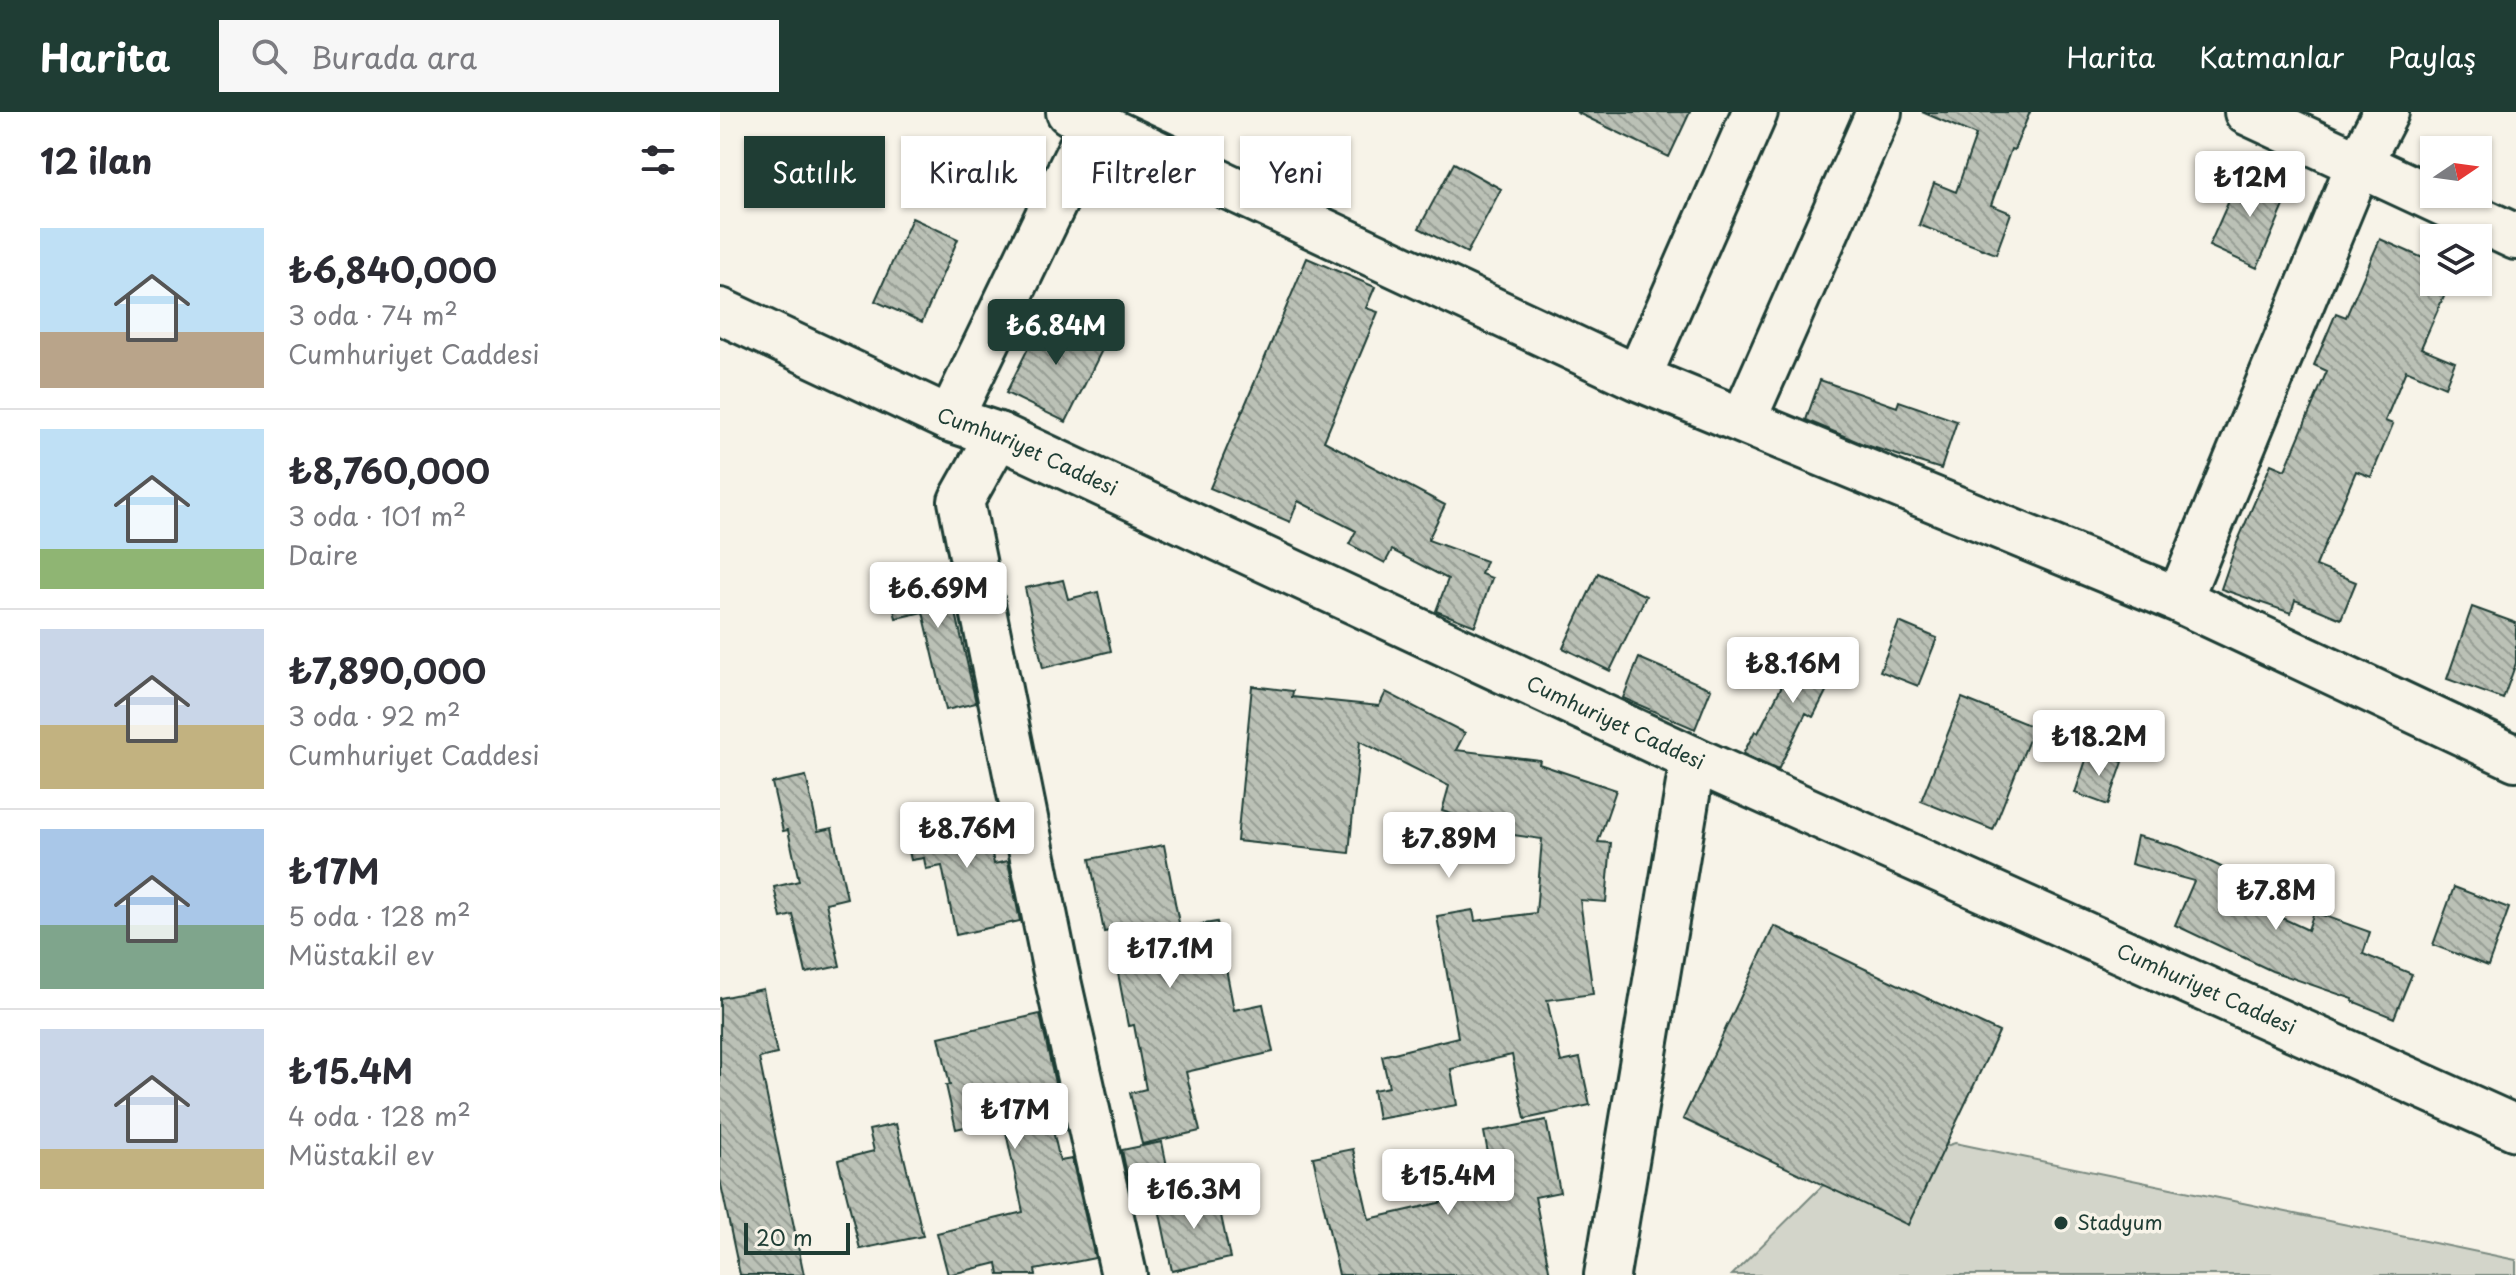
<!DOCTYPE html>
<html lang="tr">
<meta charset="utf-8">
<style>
body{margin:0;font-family:"Playpen Sans",sans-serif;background:#f7f7f7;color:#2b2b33;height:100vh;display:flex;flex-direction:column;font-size:30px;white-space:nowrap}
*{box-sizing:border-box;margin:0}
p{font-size:26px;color:#7c7c81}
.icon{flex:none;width:44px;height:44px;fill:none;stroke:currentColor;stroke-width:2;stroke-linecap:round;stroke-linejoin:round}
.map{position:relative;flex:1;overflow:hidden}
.sheet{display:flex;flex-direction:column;background:#fff;width:720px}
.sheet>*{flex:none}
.hud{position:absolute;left:24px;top:24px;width:760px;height:72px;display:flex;gap:16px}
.needle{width:52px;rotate:77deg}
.fabs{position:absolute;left:1700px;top:24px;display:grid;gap:16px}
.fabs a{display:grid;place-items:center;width:72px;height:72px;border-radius:0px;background:#fff;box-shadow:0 2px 6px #0004;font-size:40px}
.scale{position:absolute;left:24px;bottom:20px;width:106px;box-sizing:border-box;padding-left:8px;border:4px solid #1f3d34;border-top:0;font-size:22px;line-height:28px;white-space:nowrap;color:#1f3d34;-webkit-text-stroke:6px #f7f3e8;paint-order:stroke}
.price{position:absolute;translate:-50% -68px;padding:0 18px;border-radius:8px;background:#fff;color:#222;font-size:26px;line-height:52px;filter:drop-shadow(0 2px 4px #0008)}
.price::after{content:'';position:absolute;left:50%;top:48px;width:24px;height:18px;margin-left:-12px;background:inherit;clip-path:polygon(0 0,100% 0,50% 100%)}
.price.current{background:#1f3d34;color:#fff}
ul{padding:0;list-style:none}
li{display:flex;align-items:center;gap:24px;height:200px;padding:0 40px}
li+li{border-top:2px solid #e1e1e2}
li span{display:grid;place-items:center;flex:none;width:224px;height:160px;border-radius:0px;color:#555}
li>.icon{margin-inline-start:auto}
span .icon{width:96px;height:96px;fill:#fffc;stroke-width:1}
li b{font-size:34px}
h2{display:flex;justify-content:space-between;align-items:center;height:96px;padding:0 40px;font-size:34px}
.tag{padding:0 28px;border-radius:0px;background:#fff;box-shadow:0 2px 6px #0004;font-size:28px;line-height:72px}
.tag.current{background:#1f3d34;color:#fff}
header{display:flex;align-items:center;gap:48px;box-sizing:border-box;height:112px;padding:0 40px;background:#1f3d34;color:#fff}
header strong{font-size:38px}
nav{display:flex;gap:44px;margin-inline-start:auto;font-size:28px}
.search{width:560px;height:72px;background:#f7f7f7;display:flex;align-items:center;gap:20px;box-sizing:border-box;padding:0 28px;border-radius:0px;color:#7c7c81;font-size:30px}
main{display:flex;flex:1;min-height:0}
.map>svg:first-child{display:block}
.garden{fill:#d3d5ca;stroke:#79897f;stroke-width:2}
.building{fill:url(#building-back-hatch);stroke:#1f3d34;stroke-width:2}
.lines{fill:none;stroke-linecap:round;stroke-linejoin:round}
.minor-casing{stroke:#1f3d34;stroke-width:50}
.major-casing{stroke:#1f3d34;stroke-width:50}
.minor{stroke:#f7f3e8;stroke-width:44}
.major{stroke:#f7f3e8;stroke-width:44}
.poi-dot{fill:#1f3d34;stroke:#f7f3e8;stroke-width:3}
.labels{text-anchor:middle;stroke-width:7;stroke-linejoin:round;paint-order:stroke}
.street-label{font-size:20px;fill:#1f3d34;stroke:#f7f3e8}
.poi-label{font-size:20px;fill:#1f3d34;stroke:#f7f3e8;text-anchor:start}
</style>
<header>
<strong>Harita</strong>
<div class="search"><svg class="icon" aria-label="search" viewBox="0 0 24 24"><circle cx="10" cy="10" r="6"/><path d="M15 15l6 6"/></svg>Burada ara</div>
<nav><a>Harita</a><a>Katmanlar</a><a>Paylaş</a></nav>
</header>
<main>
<section class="sheet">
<h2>12 ilan<svg class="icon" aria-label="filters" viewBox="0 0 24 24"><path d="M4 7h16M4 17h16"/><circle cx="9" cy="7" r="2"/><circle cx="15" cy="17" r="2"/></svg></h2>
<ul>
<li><span style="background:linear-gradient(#bfe0f5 65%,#b9a48a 0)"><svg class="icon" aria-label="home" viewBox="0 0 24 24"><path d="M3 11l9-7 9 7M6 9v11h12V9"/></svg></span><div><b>₺6,840,000</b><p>3 oda · 74 m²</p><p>Cumhuriyet Caddesi</p></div></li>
<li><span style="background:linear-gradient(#bfe0f5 75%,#8fb573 0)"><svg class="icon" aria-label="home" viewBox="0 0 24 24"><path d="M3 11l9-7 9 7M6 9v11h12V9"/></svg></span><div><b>₺8,760,000</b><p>3 oda · 101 m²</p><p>Daire</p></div></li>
<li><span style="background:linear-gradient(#c9d6e8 60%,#c2b280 0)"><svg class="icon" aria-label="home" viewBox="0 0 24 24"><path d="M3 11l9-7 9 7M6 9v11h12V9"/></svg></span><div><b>₺7,890,000</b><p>3 oda · 92 m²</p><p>Cumhuriyet Caddesi</p></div></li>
<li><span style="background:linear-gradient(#a9c7e8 60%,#7fa58c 0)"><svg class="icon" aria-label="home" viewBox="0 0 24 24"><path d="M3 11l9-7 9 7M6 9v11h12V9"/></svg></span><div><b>₺17M</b><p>5 oda · 128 m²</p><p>Müstakil ev</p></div></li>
<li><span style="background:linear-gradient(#c9d6e8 75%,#c2b280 0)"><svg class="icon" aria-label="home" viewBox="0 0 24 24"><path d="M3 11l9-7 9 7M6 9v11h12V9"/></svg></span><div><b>₺15.4M</b><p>4 oda · 128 m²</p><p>Müstakil ev</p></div></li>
</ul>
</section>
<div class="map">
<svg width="1796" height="1163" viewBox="0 0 1796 1163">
<defs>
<pattern id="building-back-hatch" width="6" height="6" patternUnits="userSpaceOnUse" patternTransform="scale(2)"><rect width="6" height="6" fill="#bbc1b6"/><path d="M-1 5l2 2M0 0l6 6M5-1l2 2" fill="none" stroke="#979e95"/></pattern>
</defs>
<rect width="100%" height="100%" fill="#f7f3e8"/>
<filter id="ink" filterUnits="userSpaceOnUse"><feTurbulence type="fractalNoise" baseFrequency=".0125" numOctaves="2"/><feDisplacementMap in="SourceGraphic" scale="16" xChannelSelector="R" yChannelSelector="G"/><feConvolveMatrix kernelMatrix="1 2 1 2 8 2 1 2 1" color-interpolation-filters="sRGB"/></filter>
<g filter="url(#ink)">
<!-- garden -->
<path class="garden" d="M 1235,1031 L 1796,1148 L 1796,1163 L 1012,1163 L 1102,1074 Z"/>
<!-- building -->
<path class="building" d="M 856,0 L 970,0 L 949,45 Z
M 1202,0 L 1310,0 L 1294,38 L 1291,37 L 1271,93 L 1291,101 L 1276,142 L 1199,113 L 1214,71 L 1236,80 L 1256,23 Z
M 734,51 L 781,77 L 747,141 L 699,116 Z
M 1522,59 L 1570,80 L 1537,156 L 1489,134 Z
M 192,106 L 238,127 L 202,210 L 155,189 Z
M 1660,127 L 1714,151 L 1714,170 L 1730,170 L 1701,236 L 1735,250 L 1725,275 L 1686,258 L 1665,309 L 1673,312 L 1651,365 L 1636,359 L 1596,454 L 1636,470 L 1621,507 L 1575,488 L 1571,501 L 1501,477 L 1516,433 L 1551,352 L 1565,358 L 1607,259 L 1594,253 L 1616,201 L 1626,205 Z
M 587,146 L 655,175 L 646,196 L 658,200 L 604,329 L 725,393 L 708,428 L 766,449 L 761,462 L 772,466 L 755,514 L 716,499 L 728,467 L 672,438 L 665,451 L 629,432 L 636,419 L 578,389 L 570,410 L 490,376 Z
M 326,200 L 386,230 L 346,310 L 286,281 Z
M 1100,268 L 1177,295 L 1179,289 L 1237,309 L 1221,357 L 1143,332 L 1086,308 Z
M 226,456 L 256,591 L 226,598 L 203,500 L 176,506 L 167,469 Z
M 878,461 L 926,484 L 890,559 L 843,536 Z
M 343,468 L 348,487 L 378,480 L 391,539 L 323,556 L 305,476 Z
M 1752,495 L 1796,511 L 1796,551 L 1783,587 L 1727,567 Z
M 1179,510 L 1217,526 L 1198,574 L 1160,559 Z
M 1084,530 L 1121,550 L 1093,605 L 1086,601 L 1058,658 L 1023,642 L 1035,619 L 1038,621 Z
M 919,546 L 991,577 L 975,617 L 903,586 Z
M 532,574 L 573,579 L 572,585 L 659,594 L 666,580 L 745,621 L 736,638 L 820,648 L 819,652 L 896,678 L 878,730 L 891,731 L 886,790 L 860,788 L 873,882 L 827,888 L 841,950 L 860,946 L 870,993 L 805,1007 L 792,943 L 731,957 L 737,993 L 658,1007 L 653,978 L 669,975 L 662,944 L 738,925 L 717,804 L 753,798 L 755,809 L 816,801 L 822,727 L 771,720 L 772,715 L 722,699 L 729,674 L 640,629 L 629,741 L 517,729 Z
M 1242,586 L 1314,615 L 1273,718 L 1201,689 Z
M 1369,639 L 1403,650 L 1388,693 L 1355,681 Z
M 86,664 L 98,719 L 112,716 L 127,786 L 106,791 L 120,854 L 86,861 L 73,803 L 61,806 L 54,775 L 79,769 L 68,718 L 63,719 L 52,671 Z
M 263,697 L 274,752 L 288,749 L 300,809 L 236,823 L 222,754 L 206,757 L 204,746 L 191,748 L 185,722 L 201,719 L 199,710 Z
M 1417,724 L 1459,735 L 1531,769 L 1523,788 L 1588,818 L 1594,800 L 1650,820 L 1643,842 L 1692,862 L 1674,906 L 1632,889 L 1633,887 L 1552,859 L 1455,813 L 1474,769 L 1411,752 Z
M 444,733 L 460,816 L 497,810 L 514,898 L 543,892 L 553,940 L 466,960 L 480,1019 L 422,1032 L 410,981 L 426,977 L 414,913 L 408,914 L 390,819 L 384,820 L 370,747 Z
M 1734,775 L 1789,796 L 1768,854 L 1713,833 Z
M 1054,814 L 1279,920 L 1188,1113 L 963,1007 Z
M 43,877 L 57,942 L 39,946 L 84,1163 L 20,1163 L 0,1068 L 0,886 Z
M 320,902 L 338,985 L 326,988 L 340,1049 L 352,1047 L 375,1146 L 315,1158 L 316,1163 L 279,1163 L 277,1151 L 228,1163 L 217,1121 L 303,1100 L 283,1006 L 236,1017 L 226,973 L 230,973 L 219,925 Z
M 826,1008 L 840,1080 L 815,1085 L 830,1163 L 619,1163 L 593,1045 L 633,1037 L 649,1107 L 775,1078 L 764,1020 Z
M 176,1012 L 203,1124 L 140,1137 L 118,1048 L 154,1039 L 149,1018 Z
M 442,1030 L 450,1069 L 410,1077 L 402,1038 Z
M 496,1080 L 510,1146 L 452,1159 L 438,1092 Z"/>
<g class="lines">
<defs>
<path id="minor" d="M 349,0 L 918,266 L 1459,488 L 1796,646
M 1527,0 L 1796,125
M 918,266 L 1035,0
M 230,307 L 378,0
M 1023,309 L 1159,0
M 278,323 L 241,389 L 335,855 L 404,1163
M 1459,488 L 1639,52 L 1666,0
M 887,1163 L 973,647"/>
<g id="major">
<path id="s1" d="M 0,199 L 230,307 L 278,323 L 973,647 L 1796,1016"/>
</g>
</defs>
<!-- minor casing -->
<use href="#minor" class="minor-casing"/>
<!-- major casing -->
<use href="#major" class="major-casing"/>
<!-- minor -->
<use href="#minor" class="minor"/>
<!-- major -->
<use href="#major" class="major"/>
</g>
</g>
<!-- markers -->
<circle class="poi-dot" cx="1341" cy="1111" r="8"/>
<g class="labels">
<!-- street labels -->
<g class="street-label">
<text dy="7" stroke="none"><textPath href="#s1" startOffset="338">Cumhuriyet Caddesi</textPath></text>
<text dy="7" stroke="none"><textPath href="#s1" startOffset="986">Cumhuriyet Caddesi</textPath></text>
<text dy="7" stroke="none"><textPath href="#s1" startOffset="1634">Cumhuriyet Caddesi</textPath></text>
</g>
<!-- poi labels -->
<g class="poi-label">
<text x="1357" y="1118">Stadyum</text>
</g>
</g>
</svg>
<div class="fabs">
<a><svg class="needle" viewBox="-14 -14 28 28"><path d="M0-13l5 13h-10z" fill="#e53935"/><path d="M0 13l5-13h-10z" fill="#7c7c81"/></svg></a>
<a><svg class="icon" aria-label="layers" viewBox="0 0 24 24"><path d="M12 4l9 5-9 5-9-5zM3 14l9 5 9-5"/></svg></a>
</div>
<div class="scale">20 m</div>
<b class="price" style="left:1530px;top:107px">₺12M</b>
<b class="price current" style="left:336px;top:255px">₺6.84M</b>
<b class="price" style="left:218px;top:518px">₺6.69M</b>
<b class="price" style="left:1073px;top:593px">₺8.16M</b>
<b class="price" style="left:1379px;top:666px">₺18.2M</b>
<b class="price" style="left:247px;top:758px">₺8.76M</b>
<b class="price" style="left:729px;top:768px">₺7.89M</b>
<b class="price" style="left:1556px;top:820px">₺7.8M</b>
<b class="price" style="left:450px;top:878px">₺17.1M</b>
<b class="price" style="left:295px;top:1039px">₺17M</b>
<b class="price" style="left:728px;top:1105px">₺15.4M</b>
<b class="price" style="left:474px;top:1119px">₺16.3M</b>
<div class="hud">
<a class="tag current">Satılık</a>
<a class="tag">Kiralık</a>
<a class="tag">Filtreler</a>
<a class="tag">Yeni</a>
</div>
</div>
</main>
